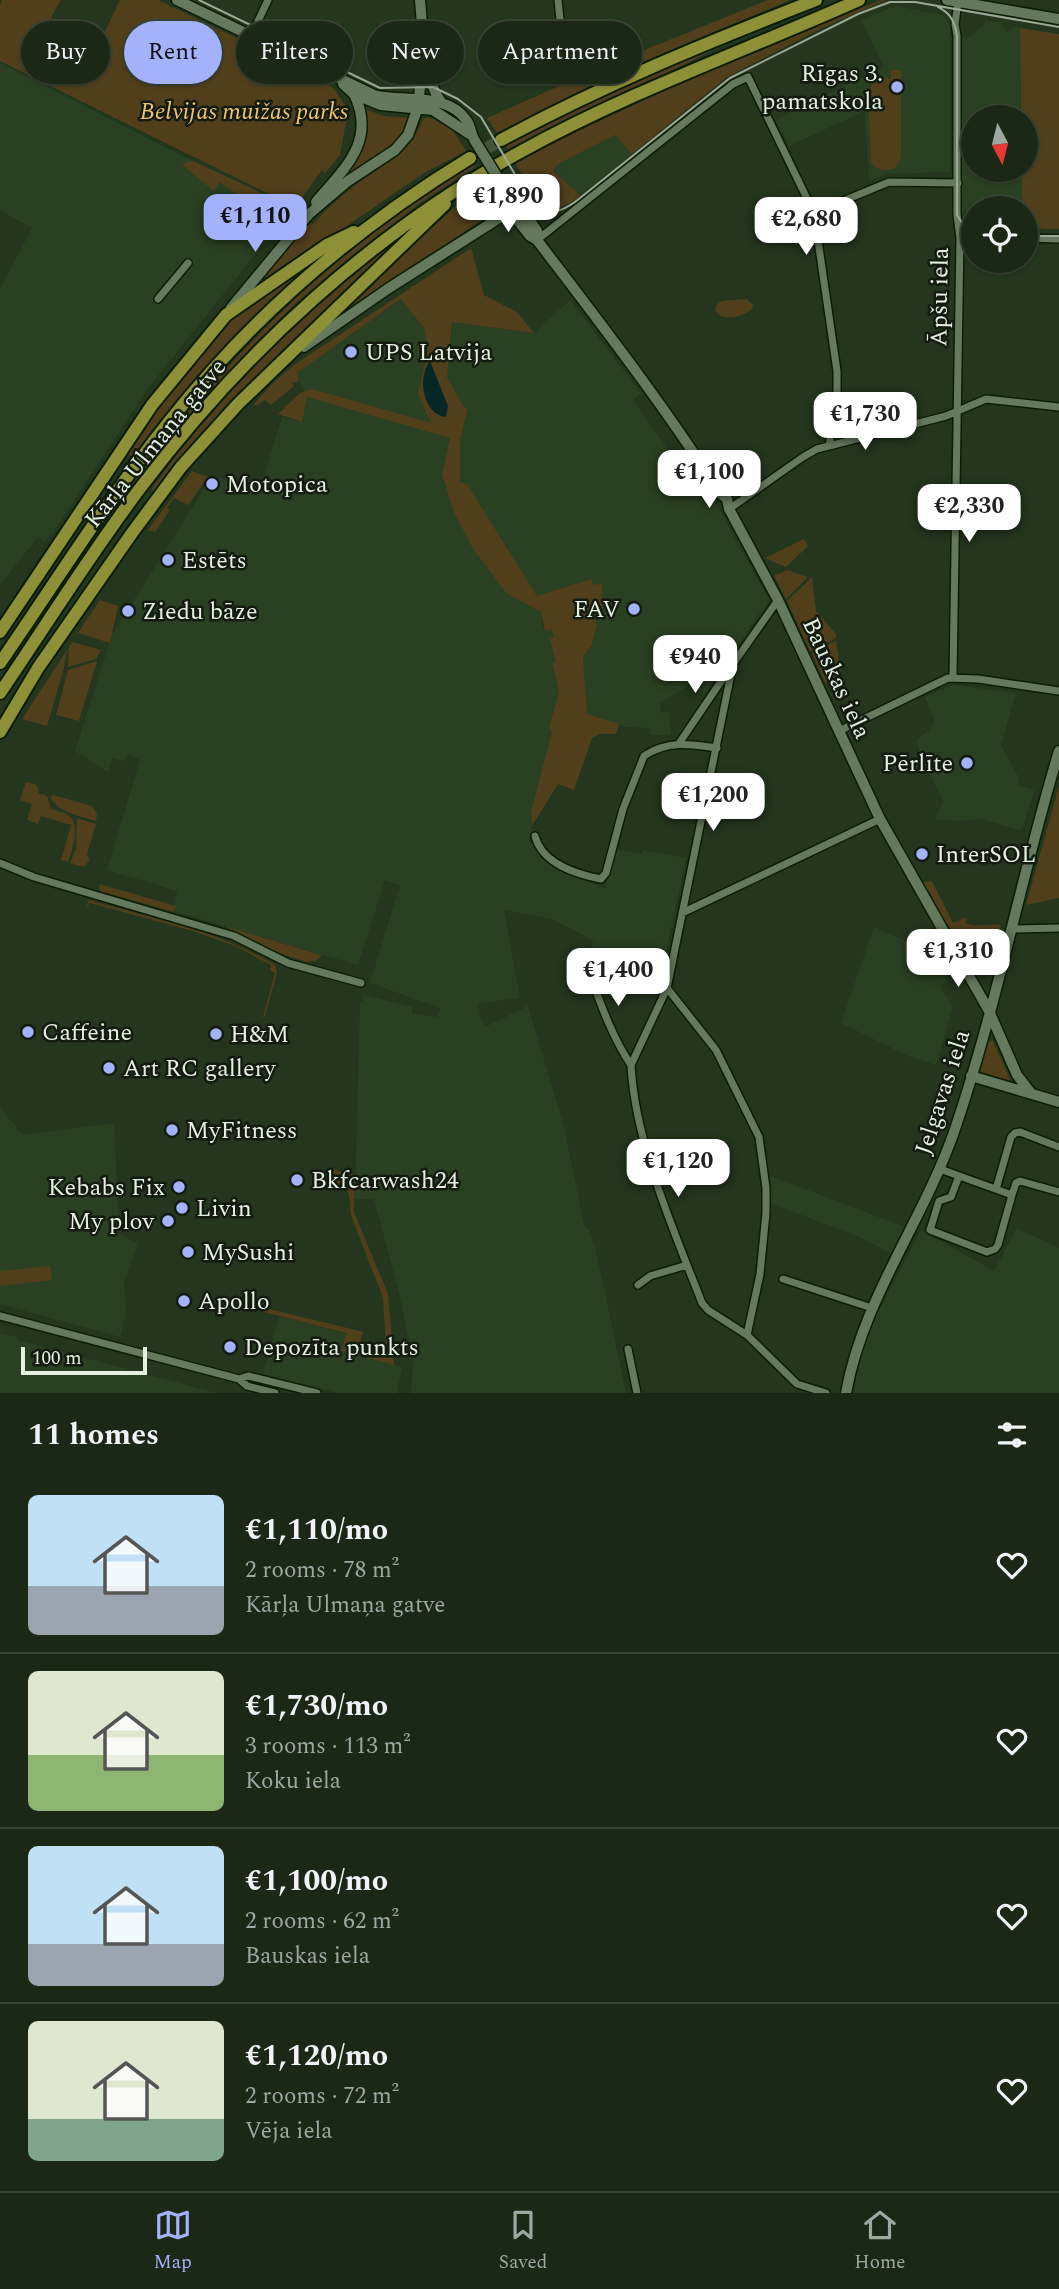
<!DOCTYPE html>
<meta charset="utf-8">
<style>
body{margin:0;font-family:Spectral,serif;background:#283423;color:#f1f3f6;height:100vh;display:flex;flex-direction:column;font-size:26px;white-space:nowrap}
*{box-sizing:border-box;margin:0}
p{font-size:23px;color:#a0a6a1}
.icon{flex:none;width:38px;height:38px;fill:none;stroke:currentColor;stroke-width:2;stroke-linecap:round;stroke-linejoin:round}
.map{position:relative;height:1393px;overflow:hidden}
.side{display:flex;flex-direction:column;background:#1b2816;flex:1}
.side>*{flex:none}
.guide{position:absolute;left:21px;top:21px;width:700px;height:63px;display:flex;gap:14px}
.needle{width:46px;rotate:173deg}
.buttons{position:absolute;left:961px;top:105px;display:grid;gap:14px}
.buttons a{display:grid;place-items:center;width:77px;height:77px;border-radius:50%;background:#1b2816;box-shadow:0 2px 5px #0004,0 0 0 2px #394435;font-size:35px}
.scale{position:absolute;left:21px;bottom:18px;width:126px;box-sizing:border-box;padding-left:7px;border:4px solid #e5f0e1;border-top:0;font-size:19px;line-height:24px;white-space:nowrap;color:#e5f0e1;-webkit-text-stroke:5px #131b10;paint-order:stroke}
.price{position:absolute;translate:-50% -60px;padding:0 16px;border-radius:14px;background:#fff;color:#222;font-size:23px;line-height:46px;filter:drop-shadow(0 2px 4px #0008)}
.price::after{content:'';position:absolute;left:50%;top:42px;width:21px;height:16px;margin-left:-10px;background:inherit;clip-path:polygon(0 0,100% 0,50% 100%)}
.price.on{background:#a4b2fc;color:#111}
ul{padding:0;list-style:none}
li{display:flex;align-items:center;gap:21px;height:175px;padding:0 28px}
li+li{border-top:2px solid #394435}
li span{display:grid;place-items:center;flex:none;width:196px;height:140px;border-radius:10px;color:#555}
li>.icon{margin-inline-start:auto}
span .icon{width:84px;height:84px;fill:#fffc;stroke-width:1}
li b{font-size:30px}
h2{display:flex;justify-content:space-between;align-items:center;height:84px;padding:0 28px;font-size:30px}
.pill{padding:0 24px;border-radius:32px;background:#1b2816;box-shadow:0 2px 5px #0004,0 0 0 2px #394435;font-size:24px;line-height:63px}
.pill.on{background:#a4b2fc;color:#111}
.menu{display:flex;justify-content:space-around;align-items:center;height:98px;border-top:2px solid #394435;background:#1b2816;font-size:19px;color:#a0a6a1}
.menu a{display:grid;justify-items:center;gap:4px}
.menu .on{color:#a4b2fc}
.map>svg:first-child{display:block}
.built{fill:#2a4022}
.green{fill:#513f1c}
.water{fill:#072726}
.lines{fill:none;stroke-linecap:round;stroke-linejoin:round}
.highway-tunnel{stroke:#41523b;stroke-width:12;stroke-dasharray:12 6;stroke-linecap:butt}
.street-casing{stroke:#0c1d06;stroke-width:10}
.secondary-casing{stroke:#0c1d06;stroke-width:13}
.highway-casing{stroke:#0c1d06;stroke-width:16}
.street{stroke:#65795e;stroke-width:7}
.secondary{stroke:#65795e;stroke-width:10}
.highway{stroke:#8e9038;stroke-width:12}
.tram{stroke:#9ba996;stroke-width:2}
.secondary-bridge-casing{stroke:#0c1d06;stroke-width:13;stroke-linecap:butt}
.secondary-bridge{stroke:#65795e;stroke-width:10}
.poi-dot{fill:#a4b2fc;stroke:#131b10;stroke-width:2.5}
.labels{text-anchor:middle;stroke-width:5;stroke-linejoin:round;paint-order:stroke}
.poi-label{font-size:24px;fill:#e5f0e1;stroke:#131b10;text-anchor:start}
.park-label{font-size:24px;font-style:italic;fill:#f0c369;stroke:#131b10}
.street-label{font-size:24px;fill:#e5f0e1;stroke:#131b10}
</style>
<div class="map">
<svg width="1059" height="1393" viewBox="0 0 1059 1393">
<rect width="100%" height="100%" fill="#24361e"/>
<!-- built -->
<path class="built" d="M 896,6 L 943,15 L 950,23 L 950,172 L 887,174 L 869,181 L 865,111 L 789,146 L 775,120 L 884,67 L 861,20 Z
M 987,21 L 1001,22 L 1007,32 L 1015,27 L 1020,28 L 1021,117 L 973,117 L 973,170 L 1022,170 L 1022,208 L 973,208 L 973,216 L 970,211 L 960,211 L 960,38 L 972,36 Z
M 0,63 L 290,211 L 146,391 L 54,531 L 44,541 L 38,537 L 0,585 L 0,289 L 32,228 L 0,210 Z
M 615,135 L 632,154 L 580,195 L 553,171 L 558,164 Z
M 402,299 L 424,328 L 428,349 L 418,394 L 450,438 L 442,474 L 507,594 L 541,612 L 543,629 L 552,629 L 554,637 L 556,662 L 552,664 L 559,691 L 549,728 L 553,732 L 531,811 L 532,826 L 529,841 L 562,872 L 605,888 L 616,849 L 642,854 L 643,850 L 686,858 L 664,961 L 633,955 L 632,958 L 604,953 L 602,968 L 594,967 L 595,962 L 589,960 L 593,940 L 552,919 L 504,910 L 520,998 L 478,1003 L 480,1015 L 485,1027 L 528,1006 L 564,1127 L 584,1225 L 589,1230 L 596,1250 L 626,1393 L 411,1393 L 413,1361 L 400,1297 L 374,1199 L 355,1199 L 360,1002 L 362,1002 L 364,995 L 413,1007 L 412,1014 L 437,1017 L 441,1008 L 370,983 L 400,885 L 385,880 L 358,965 L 173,911 L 177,891 L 107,870 L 140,760 L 127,754 L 124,761 L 112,758 L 108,772 L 75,751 L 112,635 L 212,476 L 260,489 L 282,417 L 302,422 L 306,397 L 296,373 Z
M 570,300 L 641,393 L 633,400 L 676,461 L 686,456 L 706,485 L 769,600 L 702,697 L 694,682 L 660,703 L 661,713 L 669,712 L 671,735 L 651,735 L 650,728 L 626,727 L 587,714 L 583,657 L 592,645 L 597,624 L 592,615 L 597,584 L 593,585 L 590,579 L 537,596 L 467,484 L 460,482 L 460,441 L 468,408 L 464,407 L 447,377 L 452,322 L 534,333 Z
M 953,685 L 1016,693 L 1001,745 L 1019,778 L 1018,785 L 1034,790 L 1023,827 L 1020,830 L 981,819 L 960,821 L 936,820 L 936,815 L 938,815 L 943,801 L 919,753 L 917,739 L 931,729 L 934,718 L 925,697 Z
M 874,927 L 928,951 L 949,979 L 939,986 L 953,1006 L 936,1065 L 908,1056 L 841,1023 Z
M 0,1108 L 23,1135 L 114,1123 L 119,1234 L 138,1244 L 124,1282 L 126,1314 L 120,1337 L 0,1304 Z
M 768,1175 L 905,1227 L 892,1254 L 860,1237 L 772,1204 Z
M 1017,1228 L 1059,1248 L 1059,1393 L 854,1393 L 858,1366 L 867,1333 L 921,1230 L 994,1271 Z
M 279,1316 L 347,1334 L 343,1351 L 402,1367 L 397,1393 L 338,1393 L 263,1374 Z
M 0,1333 L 17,1337 L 17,1340 L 217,1393 L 0,1393 Z"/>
<!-- green -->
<path class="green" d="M 2,0 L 61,0 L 51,18 L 100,42 L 120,0 L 158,0 L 323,80 L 335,90 L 348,110 L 340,155 L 325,173 L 322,170 L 295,207 L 0,61 L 0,5 Z
M 768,0 L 790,0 L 604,79 L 497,133 L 487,118 L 588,73 Z
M 881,0 L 886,0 L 822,28 L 727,77 L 632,154 L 615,135 L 558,164 L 553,171 L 580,195 C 568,207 558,209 542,207 L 515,163 C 633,100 757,49 881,0 Z
M 1020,28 L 1059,34 L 1059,229 L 1026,228 L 1026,208 L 1022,208 L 1022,170 L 1026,170 L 1026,117 L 1021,117 Z
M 720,44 L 721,46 C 651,83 577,112 508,150 L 505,145 L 588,103 Z
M 891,70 L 901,70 L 901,158 L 895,168 C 886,171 876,171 871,162 L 868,94 C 871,81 878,76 891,79 Z
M 363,108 L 383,116 L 411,118 C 401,147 373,161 349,176 L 347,173 C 364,151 368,134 363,108 Z
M 429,117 L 452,129 L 466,151 L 424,173 L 256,288 L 308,222 L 312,225 C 325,211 338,198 353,187 C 383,163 408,158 423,119 Z
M 189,161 L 193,161 L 266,195 L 243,221 L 234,215 L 245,201 L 220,182 L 214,191 L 182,165 Z
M 473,164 L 475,167 L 417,205 L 294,305 L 211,390 L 125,493 C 219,364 335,246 473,164 Z
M 484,183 L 496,201 L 492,209 L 494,212 L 338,315 L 407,248 Z
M 412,230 L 155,492 L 151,490 C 222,388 312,303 412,230 Z
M 471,248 L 484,295 L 517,312 L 534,333 L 452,322 L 447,377 L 464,407 L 468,408 L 460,441 L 460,482 L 467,484 L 537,596 L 591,579 L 593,585 L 602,583 L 602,606 L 592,609 L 592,615 L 597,624 L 592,645 L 583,657 L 587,714 L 619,724 L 616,734 L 599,734 L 592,738 L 574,790 L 558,784 L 532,826 L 531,811 L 552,732 L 549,728 L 559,691 L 552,663 L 556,662 L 550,639 L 554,637 L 552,629 L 545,631 L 541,612 L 507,594 L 472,547 L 454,512 L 442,474 L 450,438 L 307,397 L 302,422 L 278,414 L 300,393 L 312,389 L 431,423 L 418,394 L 428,349 L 424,328 L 401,299 L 297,373 L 299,381 L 292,383 L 294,386 L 271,405 L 265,400 L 257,406 L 254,404 L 272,384 L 294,365 Z
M 327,251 C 254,314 189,380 132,457 L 126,452 L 150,417 L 227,324 L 239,312 Z
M 747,299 L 753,305 L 752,309 C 742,317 723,323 715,310 L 717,304 L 722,301 Z
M 192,471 L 208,477 L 188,505 L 174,498 L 167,508 L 170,510 L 155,532 L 148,530 Z
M 804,539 L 808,546 L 786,567 L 765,558 Z
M 787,570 L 808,577 L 786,599 L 774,576 Z
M 812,577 L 816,611 L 836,634 L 836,638 L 810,651 L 787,601 Z
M 100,600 L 118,606 L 110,643 L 78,633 Z
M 836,641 L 841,674 L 825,683 L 812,653 Z
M 72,642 L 101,650 L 96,659 L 68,667 L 69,647 Z
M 67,650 L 64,668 L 47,726 L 22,719 Z
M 97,661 L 79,721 L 56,715 L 68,670 Z
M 26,782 L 35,784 L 39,789 L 38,793 L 47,796 L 51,809 C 56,811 64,812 68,815 C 82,825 72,850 68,862 L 61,860 L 71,825 L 41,816 L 38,824 L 27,820 L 32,804 L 20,800 Z
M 1059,786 L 1059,898 L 1026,905 Z
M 53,795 L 92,806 L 97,814 L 96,821 C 80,816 59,813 50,797 Z
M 77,818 L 96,824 L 87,854 L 90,860 L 83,867 L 70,863 L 76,849 Z
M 932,881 L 953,923 L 967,917 L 965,923 C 978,928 987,923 1001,925 L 997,943 L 992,950 C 959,960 936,905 922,882 Z
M 99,884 L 176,906 L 174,912 L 100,891 Z
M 89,900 C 152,918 219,931 275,965 L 277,973 L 265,1016 L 263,1017 L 275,973 L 270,970 L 271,965 L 235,946 L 193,931 L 90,903 L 86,908 Z
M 224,926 L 322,955 L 316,961 L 306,962 L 277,952 Z
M 988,1041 L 993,1041 L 1010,1079 L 1009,1081 L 980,1071 Z
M 334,1169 L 346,1174 L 355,1174 L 354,1212 L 388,1294 L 394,1365 L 342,1351 L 346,1333 L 264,1312 L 265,1308 L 364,1332 L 361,1337 L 361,1345 L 370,1353 L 381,1352 L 386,1346 L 383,1298 L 351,1215 L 349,1195 L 344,1186 L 331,1181 Z
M 50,1266 L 52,1280 L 0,1286 L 0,1271 Z"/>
<!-- water -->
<path class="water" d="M 430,361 L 448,406 L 446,417 C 424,415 416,379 430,361 Z"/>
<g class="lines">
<!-- highway-tunnel -->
<path class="highway-tunnel" d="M 470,158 L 501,140"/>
<defs>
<path id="street" d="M 558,0 L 562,39 L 577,76
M 251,36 L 268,0
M 814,213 L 889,182 L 958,183
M 960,238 L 973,238
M 1026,238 L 1059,239
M 537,240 L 733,84 L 748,77 L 814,213 L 837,371 L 837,393 L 829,446
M 158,299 L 188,263
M 729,509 L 803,457 L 817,449 L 946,416 L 986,399 L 1059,407
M 778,600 L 733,664 L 667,988 L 631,1065 C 635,1143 674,1231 702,1303 L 708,1310 L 747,1335 L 797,1384 L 826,1393
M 953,677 L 960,238 L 957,215 L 957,36 L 955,24 L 958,2
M 839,731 L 948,678 L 978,679 L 1059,691
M 680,742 L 730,668
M 535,836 C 542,864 576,874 601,879 L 606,873 L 623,809 L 644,756 C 669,740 690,744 717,748
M 0,863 L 34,877 L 234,936 L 288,963 L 361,983
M 682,913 L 880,819
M 1010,929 L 1059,928
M 585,961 C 598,996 610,1034 631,1065
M 667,988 L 716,1050 L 759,1137 L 766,1188 L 766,1213 L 760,1274 L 747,1335
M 940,1169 L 1012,1195 L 1016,1183 L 1020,1181 L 1059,1192
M 959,1176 L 951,1197 L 939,1201 L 930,1230 L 987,1252 L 995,1249 L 998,1245 L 1012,1195
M 996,1189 L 1011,1137 L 1015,1133 L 1020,1132 L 1059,1147
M 783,1279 L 872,1308
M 638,1285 L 650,1276 L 687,1265
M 0,1316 L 239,1379 L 247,1386 L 275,1393
M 628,1349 L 637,1393
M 239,1379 L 248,1376 L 317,1393"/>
<path id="secondary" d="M 177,0 L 374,95 C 403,103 447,91 467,121 C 471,127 471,135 475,141
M 420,0 C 423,31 423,77 441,102
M 947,0 L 1059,19
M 343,84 L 354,94 L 381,105 L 433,110 L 471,135
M 498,178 L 515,208 L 514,216 L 530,236 L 537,240 C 600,323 664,405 719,492 L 727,499 L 729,509 L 778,600 L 880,819 L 989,1011 L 1017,1075 L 1031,1093
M 316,202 C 344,169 377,141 354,94
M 515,208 L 524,211 L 537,231 L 537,240
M 231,308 L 309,214 L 348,181 L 395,150 L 408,135 L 418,107 L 424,47
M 304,347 L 389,288 L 515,208
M 954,951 L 991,960 L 1003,959
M 971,1076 L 1059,1102
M 846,1393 C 863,1298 924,1220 955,1129 C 997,1006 1021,876 1059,751"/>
<path id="highway" d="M 501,140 C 603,85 708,42 816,0
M 0,632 L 152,405 L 226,315 L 327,245 L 354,232
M 0,663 C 55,583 107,500 168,423 C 251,318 355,228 470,158
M 0,693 C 47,624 91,553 141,487 C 244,351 372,233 522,151 C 631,91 747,50 859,0
M 0,732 L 38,668 L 132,533 L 181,467 L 238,404 L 445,204"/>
</defs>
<!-- street casing -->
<use href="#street" class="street-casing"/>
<!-- secondary casing -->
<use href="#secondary" class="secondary-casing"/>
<!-- highway casing -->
<use href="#highway" class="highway-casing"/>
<!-- street -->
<use href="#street" class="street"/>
<!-- secondary -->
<use href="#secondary" class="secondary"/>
<!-- highway -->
<use href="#highway" class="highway"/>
<!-- tram -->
<path class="tram" d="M 199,0 L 380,88 L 433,87 L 458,99 L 481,117 L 533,205 C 547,218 562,211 575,202 L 730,78 L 858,14 L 890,2 L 915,2 L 1059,27
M 938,7 C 951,13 955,23 957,36 L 957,215 L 966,229 L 973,233
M 1026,236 L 1059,236"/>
<defs>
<path id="secondary-bridge" d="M 475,141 L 498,178"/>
</defs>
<!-- secondary-bridge casing -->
<use href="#secondary-bridge" class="secondary-bridge-casing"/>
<!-- secondary-bridge -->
<use href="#secondary-bridge" class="secondary-bridge"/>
</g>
<!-- markers -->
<g class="poi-dot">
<circle cx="897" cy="87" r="7"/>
<circle cx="351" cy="352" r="7"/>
<circle cx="212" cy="484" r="7"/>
<circle cx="168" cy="560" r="7"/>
<circle cx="634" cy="609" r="7"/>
<circle cx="128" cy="611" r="7"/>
<circle cx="967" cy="763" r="7"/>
<circle cx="922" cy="854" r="7"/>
<circle cx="28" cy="1032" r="7"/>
<circle cx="216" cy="1034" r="7"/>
<circle cx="109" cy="1068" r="7"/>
<circle cx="172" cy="1130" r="7"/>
<circle cx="297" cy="1180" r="7"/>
<circle cx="179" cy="1187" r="7"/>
<circle cx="182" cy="1208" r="7"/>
<circle cx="168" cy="1221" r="7"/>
<circle cx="188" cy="1252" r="7"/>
<circle cx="184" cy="1301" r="7"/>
<circle cx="230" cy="1347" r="7"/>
</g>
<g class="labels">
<!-- poi labels -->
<g class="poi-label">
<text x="883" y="81" text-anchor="end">Rīgas 3.<tspan x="883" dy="28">pamatskola</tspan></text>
<text x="365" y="360">UPS Latvija</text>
<text x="226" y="492">Motopica</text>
<text x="182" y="568">Estēts</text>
<text x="620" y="617" text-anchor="end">FAV</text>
<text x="142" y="619">Ziedu bāze</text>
<text x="953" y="771" text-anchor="end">Pērlīte</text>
<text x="936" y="862">InterSOL</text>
<text x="42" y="1040">Caffeine</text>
<text x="230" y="1042">H&amp;M</text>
<text x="123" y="1076">Art RC gallery</text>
<text x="186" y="1138">MyFitness</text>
<text x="311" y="1188">Bkfcarwash24</text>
<text x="165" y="1195" text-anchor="end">Kebabs Fix</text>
<text x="196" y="1216">Livin</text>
<text x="154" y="1229" text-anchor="end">My plov</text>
<text x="202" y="1260">MySushi</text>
<text x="198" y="1309">Apollo</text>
<text x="244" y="1355">Depozīta punkts</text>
</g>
<!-- park labels -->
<g class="park-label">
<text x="244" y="119">Belvijas muižas parks</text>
</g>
<!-- street labels -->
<g class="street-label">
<text transform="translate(939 297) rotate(-89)" y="8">Āpšu iela</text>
<text transform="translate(155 443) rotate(-51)" y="8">Kārļa Ulmaņa gatve</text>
<text transform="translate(837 678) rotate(65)" y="8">Bauskas iela</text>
<text transform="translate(942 1092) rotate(-72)" y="8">Jelgavas iela</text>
</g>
</g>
</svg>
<div class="buttons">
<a><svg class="needle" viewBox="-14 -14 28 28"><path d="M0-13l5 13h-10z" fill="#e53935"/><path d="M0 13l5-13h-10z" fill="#a0a6a1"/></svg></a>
<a><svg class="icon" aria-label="locate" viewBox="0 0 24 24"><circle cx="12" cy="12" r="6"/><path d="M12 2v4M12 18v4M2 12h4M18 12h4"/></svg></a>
</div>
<div class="scale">100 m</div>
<b class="price" style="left:508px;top:234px">€1,890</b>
<b class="price on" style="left:255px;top:254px">€1,110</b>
<b class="price" style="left:806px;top:257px">€2,680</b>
<b class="price" style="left:865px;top:452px">€1,730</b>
<b class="price" style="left:709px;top:510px">€1,100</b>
<b class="price" style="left:969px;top:544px">€2,330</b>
<b class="price" style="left:695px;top:695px">€940</b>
<b class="price" style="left:713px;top:833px">€1,200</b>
<b class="price" style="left:958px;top:989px">€1,310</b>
<b class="price" style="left:618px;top:1008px">€1,400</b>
<b class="price" style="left:678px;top:1199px">€1,120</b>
<div class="guide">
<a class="pill">Buy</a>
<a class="pill on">Rent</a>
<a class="pill">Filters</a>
<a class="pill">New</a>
<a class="pill">Apartment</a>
</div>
</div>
<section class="side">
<h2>11 homes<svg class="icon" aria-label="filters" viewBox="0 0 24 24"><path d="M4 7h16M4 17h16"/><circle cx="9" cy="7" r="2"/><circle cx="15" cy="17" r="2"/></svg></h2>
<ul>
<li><span style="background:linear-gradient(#bfe0f5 65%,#9aa5b1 0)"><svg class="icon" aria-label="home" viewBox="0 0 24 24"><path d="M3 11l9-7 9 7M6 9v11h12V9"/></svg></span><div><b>€1,110/mo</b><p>2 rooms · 78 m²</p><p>Kārļa Ulmaņa gatve</p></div><svg class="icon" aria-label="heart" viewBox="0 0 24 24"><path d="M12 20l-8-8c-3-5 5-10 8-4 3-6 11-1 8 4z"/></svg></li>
<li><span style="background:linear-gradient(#dfe7d0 60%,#8fb573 0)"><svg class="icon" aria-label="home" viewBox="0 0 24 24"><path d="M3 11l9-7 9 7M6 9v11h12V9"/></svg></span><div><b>€1,730/mo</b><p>3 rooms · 113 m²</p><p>Koku iela</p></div><svg class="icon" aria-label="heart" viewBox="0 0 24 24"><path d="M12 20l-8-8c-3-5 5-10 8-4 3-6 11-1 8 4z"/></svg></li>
<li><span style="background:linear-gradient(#bfe0f5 70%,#9aa5b1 0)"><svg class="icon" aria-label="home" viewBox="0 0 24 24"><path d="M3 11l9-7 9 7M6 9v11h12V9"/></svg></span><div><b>€1,100/mo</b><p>2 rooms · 62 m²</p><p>Bauskas iela</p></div><svg class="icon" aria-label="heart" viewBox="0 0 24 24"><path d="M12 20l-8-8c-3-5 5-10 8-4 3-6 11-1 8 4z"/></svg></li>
<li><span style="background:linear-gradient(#dfe7d0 70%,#7fa58c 0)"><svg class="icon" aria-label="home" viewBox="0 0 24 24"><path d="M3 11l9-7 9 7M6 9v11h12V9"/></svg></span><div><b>€1,120/mo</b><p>2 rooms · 72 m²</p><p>Vēja iela</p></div><svg class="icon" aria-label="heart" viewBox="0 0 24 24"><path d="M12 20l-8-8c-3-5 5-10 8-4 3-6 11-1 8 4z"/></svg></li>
</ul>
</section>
<nav class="menu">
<a class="on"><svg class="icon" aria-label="map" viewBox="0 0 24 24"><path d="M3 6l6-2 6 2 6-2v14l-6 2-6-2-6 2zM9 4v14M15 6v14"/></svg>Map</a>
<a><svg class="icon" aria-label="saved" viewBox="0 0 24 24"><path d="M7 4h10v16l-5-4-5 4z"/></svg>Saved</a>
<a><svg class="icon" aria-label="home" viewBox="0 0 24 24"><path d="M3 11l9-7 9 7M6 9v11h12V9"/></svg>Home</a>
</nav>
